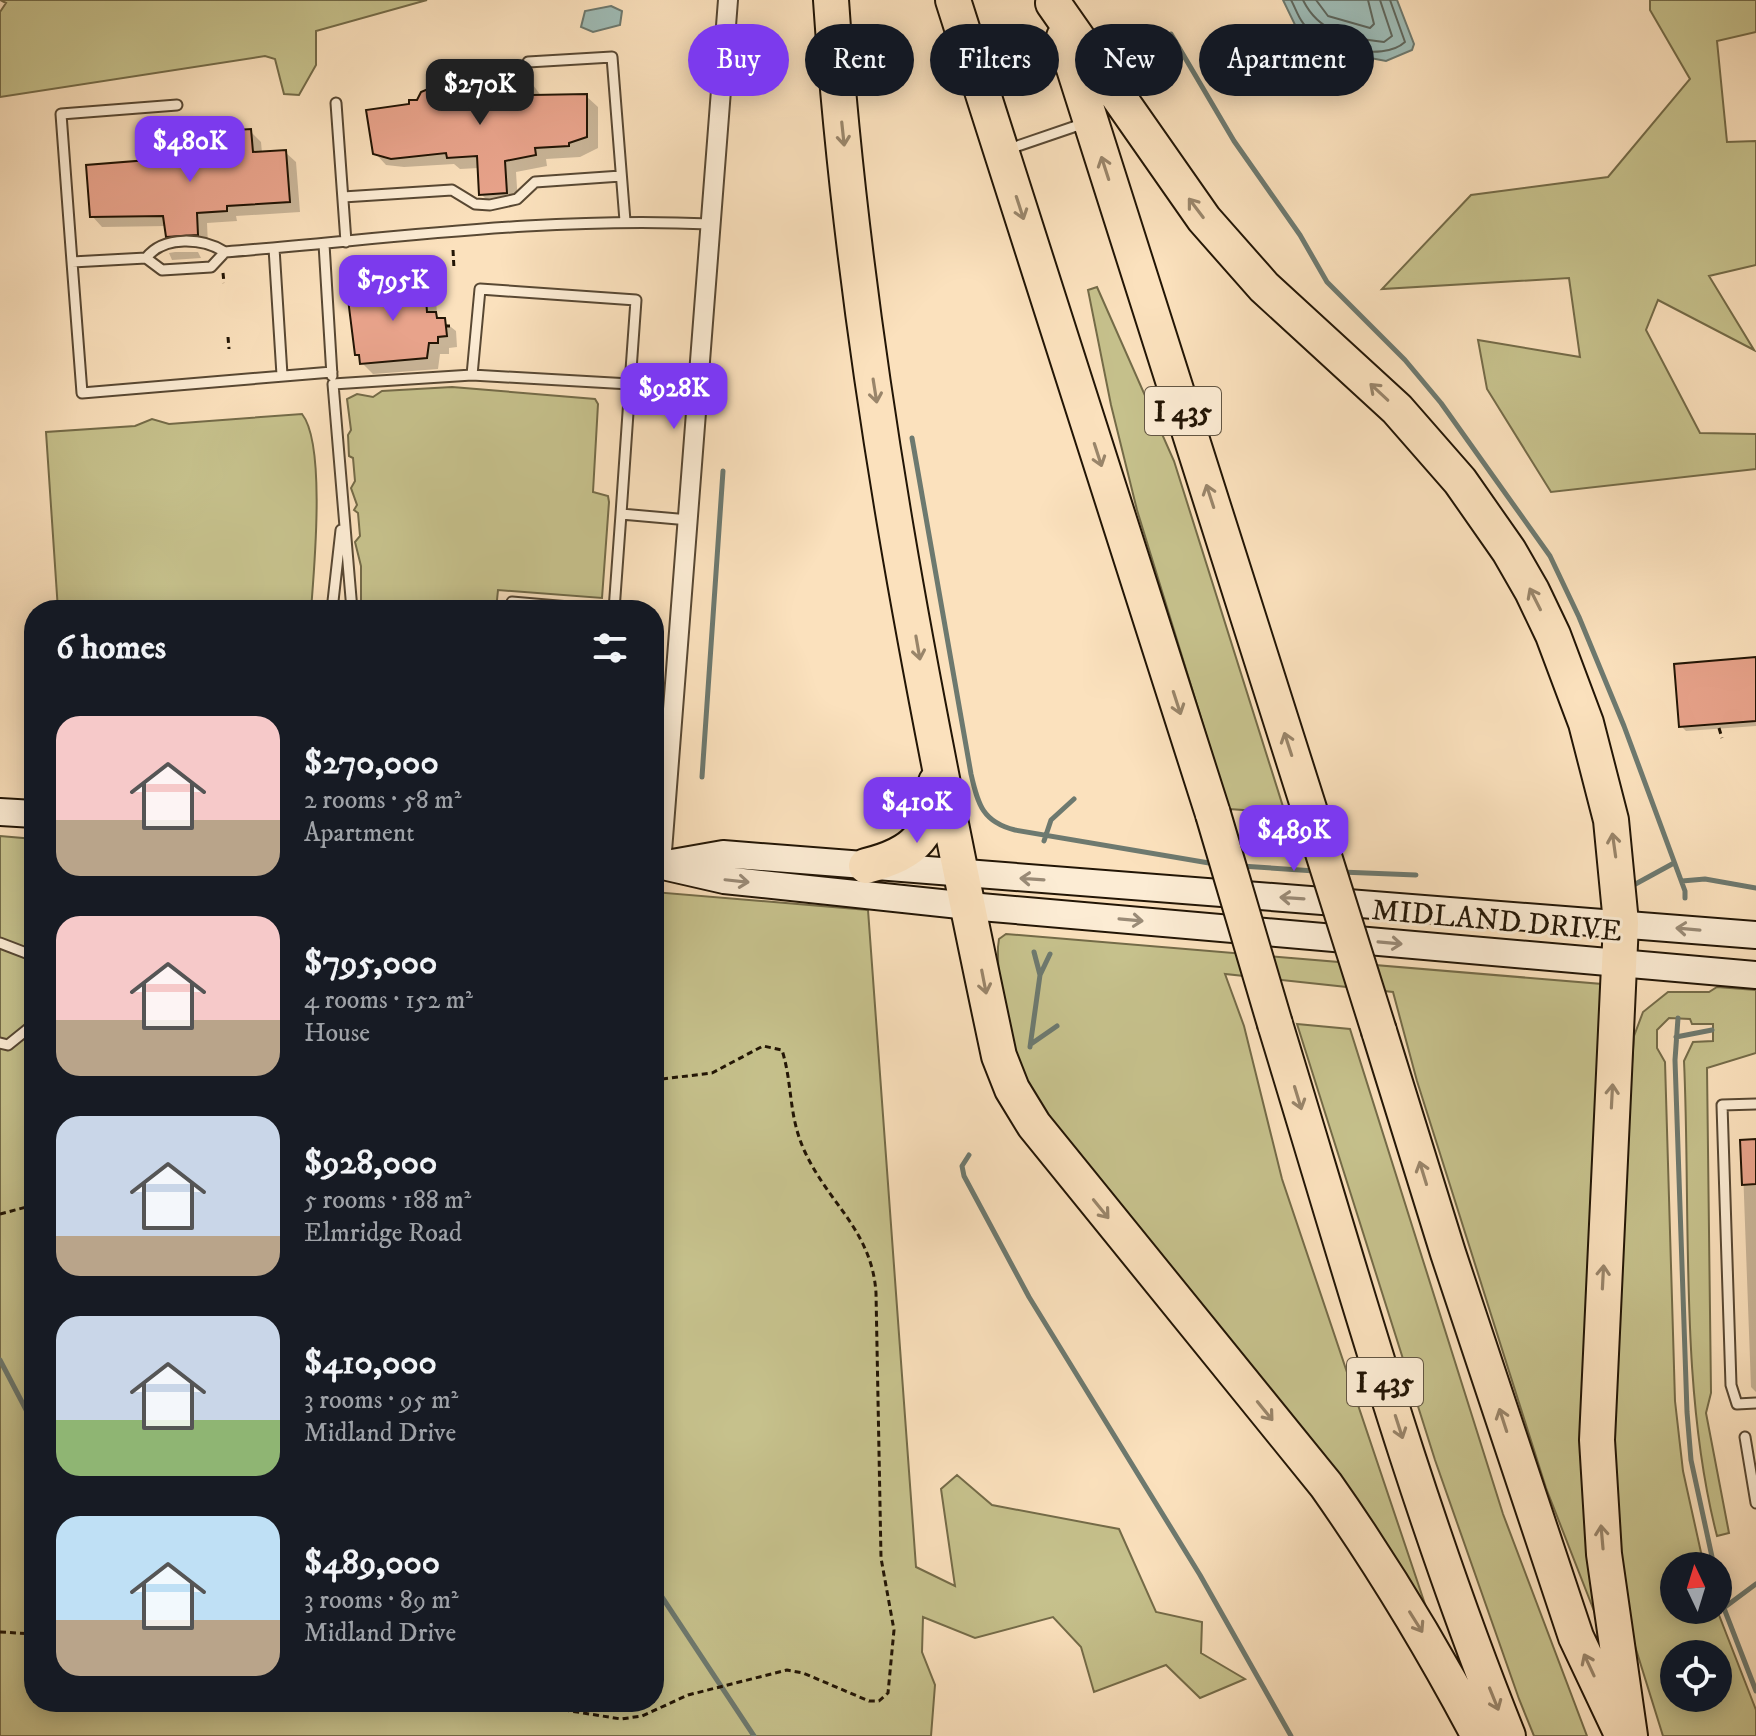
<!DOCTYPE html>
<meta charset="utf-8">
<style>
body{margin:0;font-family:"IM FELL DW Pica",serif;background:#242831;color:#f1f3f6;height:100vh;display:flex;flex-direction:column;font-size:30px;white-space:nowrap}
*{box-sizing:border-box;margin:0}
p{font-size:26px;color:#9ea1a6}
.icon{flex:none;width:44px;height:44px;fill:none;stroke:currentColor;stroke-width:2;stroke-linecap:round;stroke-linejoin:round}
.map{position:relative;flex:1;overflow:hidden}
.panel{position:absolute;left:24px;top:600px;width:640px;height:1112px;display:flex;flex-direction:column;background:#171b24;border-radius:32px;box-shadow:0 4px 20px #0003}
.panel>*{flex:none}
.hud{position:absolute;left:688px;top:24px;width:760px;height:72px;display:flex;gap:16px}
.needle{width:52px;rotate:356deg}
.controls{position:absolute;left:1660px;top:1552px;display:grid;gap:16px}
.controls a{display:grid;place-items:center;width:72px;height:72px;border-radius:50%;background:#171b24;box-shadow:0 4px 20px #0003;font-size:40px}
.price{position:absolute;translate:-50% -68px;padding:0 18px;border-radius:16px;background:#7c3aed;color:#fff;font-size:26px;line-height:52px;filter:drop-shadow(0 2px 4px #0008)}
.price::after{content:'';position:absolute;left:50%;top:48px;width:24px;height:18px;margin-left:-12px;background:inherit;clip-path:polygon(0 0,100% 0,50% 100%)}
.price.active{background:#222;color:#fff}
ul{padding:0;list-style:none}
li{display:flex;align-items:center;gap:24px;height:200px;padding:0 32px}
li span{display:grid;place-items:center;flex:none;width:224px;height:160px;border-radius:24px;color:#555}
li>.icon{margin-inline-start:auto}
span .icon{width:96px;height:96px;fill:#fffc;stroke-width:1}
li b{font-size:34px}
h2{display:flex;justify-content:space-between;align-items:center;height:96px;padding:0 32px;font-size:34px}
.pill{padding:0 28px;border-radius:36px;background:#171b24;box-shadow:0 4px 20px #0003;font-size:28px;line-height:72px}
.pill.active{background:#7c3aed;color:#fff}
.map>svg:first-child{display:block}
.green{fill:#c6c18c;stroke:#746b48;stroke-width:2;fill-rule:evenodd}
.water{fill:#9fbcb6;stroke:#6d796f;stroke-width:2}
.shadow{fill:#0003}
.lines{fill:none;stroke-linecap:round;stroke-linejoin:round}
.shore{stroke:#60685e;stroke-width:2}
.stream{stroke:#6d796f;stroke-width:5}
.building{fill:#e8a38b;stroke:#221505;stroke-width:2}
.service-casing{stroke:#584833;stroke-width:13}
.minor-casing{stroke:#584833;stroke-width:22}
.secondary-casing{stroke:#221505;stroke-width:30}
.motorway-casing{stroke:#221505;stroke-width:38}
.path{stroke:#221505;stroke-width:3;stroke-dasharray:6 4;stroke-linecap:butt}
.service{stroke:#fcecd4;stroke-width:9}
.minor{stroke:#fcecd4;stroke-width:18}
.secondary{stroke:#fcecd4;stroke-width:26}
.motorway{stroke:#fbe1bd;stroke-width:34}
.motorway-bridge-casing{stroke:#221505;stroke-width:38;stroke-linecap:butt}
.motorway-bridge{stroke:#fbe1bd;stroke-width:34}
.oneway{stroke:#99856a}
.oneway2{stroke:#9a8b77}
.labels{text-anchor:middle;stroke-width:6;stroke-linejoin:round;paint-order:stroke}
.shield{fill:#fcecd4;stroke:#635643;stroke-width:2}
.shield-label{font-size:28px;font-weight:bold;fill:#221505}
.street-label{font-size:30px;fill:#221505;stroke:#fcecd4}
</style>
<div class="map">
<svg width="1756" height="1736" viewBox="0 0 1756 1736">
<rect width="100%" height="100%" fill="#fbe1bd"/>
<filter id="stains"><feTurbulence type="fractalNoise" baseFrequency=".0025" numOctaves="4"/><feColorMatrix values="0 0 0 0 .2 0 0 0 0 .09 0 0 0 0 .02 0 0 0 .5 -.17"/></filter>
<radialGradient id="worn" r=".72"><stop offset=".6" stop-color="#630" stop-opacity="0"/><stop offset="1" stop-color="#630" stop-opacity=".3"/></radialGradient>
<!-- green -->
<path class="green" d="M 0,0 L 427,0 L 316,31 L 316,65 L 299,95 L 284,94 L 275,59 L 265,56 L 0,97 L 0,12 L 6,3 Z
M 1650,0 L 1756,0 L 1756,32 L 1717,41 L 1727,142 L 1756,141 L 1756,265 L 1709,276 L 1754,350 L 1658,300 L 1646,330 L 1700,433 L 1756,434 L 1756,469 L 1551,492 L 1487,389 L 1478,340 L 1580,357 L 1569,278 L 1382,289 L 1471,195 L 1608,177 L 1690,79 L 1650,10 Z
M 1097,287 L 1174,461 L 1285,813 L 1229,809 L 1137,510 L 1111,405 L 1088,290 Z
M 452,387 L 595,399 L 598,404 L 593,492 L 608,496 L 609,502 L 602,598 L 498,590 L 496,610 L 361,610 L 361,566 L 355,542 L 360,536 L 358,513 L 354,510 L 357,505 L 351,488 L 355,481 L 353,458 L 349,456 L 348,435 L 351,430 L 347,399 L 357,394 L 373,397 L 382,391 Z
M 302,414 C 326,444 314,570 311,610 L 58,610 L 46,432 L 135,426 L 152,419 L 169,424 Z
M 0,836 L 34,839 L 34,1702 L 654,1702 L 654,892 L 868,910 L 916,1567 L 955,1586 L 941,1489 L 957,1475 L 992,1505 L 1119,1529 L 1156,1612 L 1202,1622 L 1201,1653 L 1245,1679 L 1200,1698 L 1166,1665 L 1094,1692 L 1081,1647 L 1053,1617 L 975,1638 L 923,1617 L 922,1652 L 935,1685 L 931,1736 L 0,1736 Z
M 1006,934 L 1602,984 L 1584,1370 L 1596,1616 L 1546,1488 L 1417,1081 L 1393,992 L 1225,974 L 1244,1026 L 1282,1179 L 1431,1622 L 1038,1108 C 1011,1054 997,1009 998,947 L 999,939 Z
M 1717,987 L 1756,990 L 1756,1053 L 1707,1068 L 1711,1393 L 1706,1413 L 1729,1533 L 1717,1536 C 1679,1390 1691,1213 1684,1061 L 1693,1042 L 1713,1041 L 1713,1024 L 1692,1024 L 1690,1019 L 1669,1018 L 1657,1030 L 1657,1048 L 1665,1062 L 1675,1401 L 1683,1471 L 1704,1566 L 1674,1566 L 1674,1610 L 1717,1610 L 1756,1710 L 1756,1736 L 1663,1736 L 1630,1630 L 1612,1502 L 1623,1187 L 1634,1036 L 1643,1012 L 1668,992 L 1709,992 ZM 1674,1654 L 1718,1654 L 1718,1698 L 1674,1698 Z
M 1297,1024 L 1350,1029 L 1503,1514 L 1587,1736 L 1534,1736 L 1519,1699 L 1435,1460 Z"/>
<!-- water -->
<path class="water" d="M 1283,0 L 1397,0 L 1414,44 L 1412,50 L 1386,61 L 1333,51 L 1311,41 L 1297,29 Z
M 611,6 L 622,11 L 620,25 L 593,32 L 581,27 L 585,11 Z"/>
<!-- shadow -->
<path class="shadow" d="M 530,81 L 542,97 L 586,96 L 598,107 L 598,148 L 580,157 L 546,159 L 547,166 L 516,172 L 518,204 L 493,206 L 481,194 L 479,168 L 460,169 L 454,164 L 404,167 L 386,165 L 375,153 L 412,106 L 443,94 L 499,91 Z
M 250,131 L 261,142 L 262,153 L 285,152 L 296,162 L 300,212 L 236,216 L 237,221 L 207,223 L 208,245 L 179,246 L 168,236 L 167,226 L 102,227 L 92,216 L 213,157 L 222,146 Z
M 175,252 L 198,252 L 201,258 L 172,260 L 169,253 Z
M 384,279 L 393,288 L 424,286 L 436,297 L 437,316 L 456,331 L 457,347 L 449,348 L 449,354 L 440,354 L 438,369 L 373,374 L 362,363 L 357,354 L 367,300 Z
M 1756,659 L 1756,726 L 1686,731 L 1681,726 Z
M 1756,1141 L 1756,1392 L 1751,1387 L 1742,1142 Z"/>
<g class="lines">
<!-- shore -->
<path class="shore" d="M 1291,0 C 1295,7 1298,17 1303,23 C 1321,47 1382,63 1405,42 L 1390,0
M 1303,0 C 1319,33 1349,38 1384,42 L 1392,36 L 1380,0
M 1316,0 L 1328,16 L 1370,28 L 1374,24 L 1368,0"/>
<!-- stream -->
<path class="stream" d="M 1171,34 L 1234,141 L 1300,235 L 1327,282 L 1405,360 L 1441,403 L 1550,556 L 1579,617 L 1624,726 L 1685,891 L 1685,898
M 912,438 L 971,774 C 978,805 983,822 1015,830 L 1215,864
M 702,777 L 723,471
M 1044,841 L 1051,820 L 1074,799
M 1241,866 L 1315,871
M 1341,872 L 1416,875
M 1682,881 L 1705,879 L 1756,888
M 1630,887 L 1674,863
M 1040,975 L 1050,954
M 1678,1018 L 1675,1060 L 1687,1412 L 1691,1460 L 1714,1566
M 1676,1037 L 1712,1030
M 1031,1044 L 1057,1026
M 1030,1047 L 1040,975 L 1034,952
M 969,1155 L 962,1166 L 964,1176 L 1029,1297 L 1200,1575 L 1291,1736
M 0,1360 L 34,1425
M 1718,1582 L 1725,1611 L 1756,1691
M 654,1585 L 754,1736
M 1725,1607 L 1756,1584"/>
</g>
<!-- building -->
<path class="building" d="M 531,79 L 532,95 L 587,94 L 587,137 L 569,143 L 569,146 L 535,148 L 536,155 L 505,161 L 507,193 L 479,195 L 477,156 L 447,158 L 446,153 L 391,159 L 373,154 L 366,110 L 409,104 L 409,100 L 417,100 L 421,92 L 428,89 L 444,92 L 497,89 L 496,82 Z
M 251,129 L 253,152 L 286,150 L 290,202 L 227,206 L 227,211 L 197,213 L 198,235 L 166,237 L 163,216 L 90,217 L 86,165 L 211,155 L 210,145 L 220,144 L 220,131 Z
M 384,277 L 385,287 L 425,284 L 427,312 L 436,312 L 437,318 L 445,318 L 447,336 L 438,337 L 438,343 L 429,343 L 427,358 L 360,364 L 359,355 L 355,355 L 348,299 L 365,298 L 365,278 Z
M 1756,657 L 1756,721 L 1679,727 L 1674,664 Z
M 1756,1139 L 1756,1184 L 1742,1185 L 1740,1140 Z"/>
<g class="lines">
<defs>
<path id="service" d="M 528,62 L 612,57 L 625,221
M 336,103 L 346,242
M 1009,149 L 1085,123
M 343,197 L 452,190 L 475,204 L 490,205 L 517,199 L 535,182 L 621,176
M 324,244 L 332,376
M 274,248 L 282,375
M 146,258 C 164,235 203,238 225,252
M 72,262 L 61,114 L 177,105
M 332,372 L 82,393 L 72,262 L 146,258 L 162,270 L 211,267 L 225,252 C 386,239 549,216 710,224
M 472,375 L 480,289 L 636,300 L 630,384
M 332,610 L 341,530
M 352,610 L 333,384 L 472,375 L 630,384 L 621,514 L 689,520
M 511,610 L 512,602 L 604,610
M 614,610 L 621,514
M 0,943 L 34,956
M 0,1043 L 8,1045 L 34,1024
M 1756,1104 L 1722,1105 L 1731,1385 L 1737,1404 L 1756,1403
M 1745,1437 L 1756,1503"/>
<path id="minor" d="M 661,864 L 728,0"/>
<path id="secondary" d="M 0,812 L 34,814
M 672,863 L 723,854 L 1756,935
M 654,864 L 724,880 L 969,906 L 1756,975"/>
<path id="motorway" d="M 831,0 C 855,356 925,708 999,1056 L 1012,1089 L 1034,1125 L 1326,1485 C 1383,1566 1433,1649 1479,1736
M 953,0 L 1213,814
M 1053,3 L 1204,219 L 1264,287 L 1397,409 L 1460,481 L 1509,551 L 1532,591 L 1553,635 L 1586,723 L 1611,820 L 1621,923 L 1597,1440 L 1604,1554 L 1630,1736
M 1064,37 L 1312,818
M 866,866 C 918,853 932,834 936,782
M 1275,1024 C 1348,1262 1415,1505 1508,1736
M 1379,1031 L 1448,1253 L 1576,1637 L 1619,1728"/>
</defs>
<!-- service casing -->
<use href="#service" class="service-casing"/>
<!-- minor casing -->
<use href="#minor" class="minor-casing"/>
<!-- secondary casing -->
<use href="#secondary" class="secondary-casing"/>
<!-- motorway casing -->
<use href="#motorway" class="motorway-casing"/>
<!-- path -->
<path class="path" d="M 453,250 L 454,269
M 223,273 L 224,283
M 446,326 L 450,326
M 228,337 L 229,349
M 1719,728 L 1722,738
M 0,1214 L 34,1205
M 0,1632 L 34,1634
M 353,1702 C 386,1709 409,1710 441,1702
M 514,1702 L 621,1719 L 642,1716 L 688,1695 L 787,1670 L 803,1673 L 869,1701 L 879,1701 L 888,1693 L 894,1630 L 881,1558 L 876,1293 C 872,1231 829,1204 805,1152 C 788,1116 793,1085 782,1050 L 763,1046 L 712,1073 L 654,1080"/>
<!-- service -->
<use href="#service" class="service"/>
<!-- minor -->
<use href="#minor" class="minor"/>
<!-- secondary -->
<use href="#secondary" class="secondary"/>
<!-- motorway -->
<use href="#motorway" class="motorway"/>
<defs>
<path id="motorway-bridge" d="M 1213,814 L 1275,1024
M 1312,818 L 1379,1031"/>
</defs>
<!-- motorway-bridge casing -->
<use href="#motorway-bridge" class="motorway-bridge-casing"/>
<!-- motorway-bridge -->
<use href="#motorway-bridge" class="motorway-bridge"/>
</g>
<!-- one-way arrows -->
<defs><path id="oneway-shaft" d="M-6 0H5M1.5-3L5.5 0L1.5 3" fill="none" stroke-width="1.6" stroke-linecap="round" stroke-linejoin="round" transform="scale(2)"/></defs>
<g class="oneway">
<use href="#oneway-shaft" transform="translate(843 134) rotate(84)"/>
<use href="#oneway-shaft" transform="translate(1105 168) rotate(-108)"/>
<use href="#oneway-shaft" transform="translate(1020 208) rotate(72)"/>
<use href="#oneway-shaft" transform="translate(1196 208) rotate(-127)"/>
<use href="#oneway-shaft" transform="translate(875 391) rotate(81)"/>
<use href="#oneway-shaft" transform="translate(1379 392) rotate(-137)"/>
<use href="#oneway-shaft" transform="translate(1098 455) rotate(72)"/>
<use href="#oneway-shaft" transform="translate(1210 496) rotate(-108)"/>
<use href="#oneway-shaft" transform="translate(1535 599) rotate(-117)"/>
<use href="#oneway-shaft" transform="translate(918 648) rotate(80)"/>
<use href="#oneway-shaft" transform="translate(1177 703) rotate(72)"/>
<use href="#oneway-shaft" transform="translate(1288 744) rotate(-108)"/>
<use href="#oneway-shaft" transform="translate(1614 845) rotate(-98)"/>
<use href="#oneway-shaft" transform="translate(984 982) rotate(79)"/>
<use href="#oneway-shaft" transform="translate(1612 1096) rotate(-87)"/>
<use href="#oneway-shaft" transform="translate(1298 1098) rotate(73)"/>
<use href="#oneway-shaft" transform="translate(1423 1173) rotate(-107)"/>
<use href="#oneway-shaft" transform="translate(1101 1209) rotate(51)"/>
<use href="#oneway-shaft" transform="translate(1603 1277) rotate(-87)"/>
<use href="#oneway-shaft" transform="translate(1265 1411) rotate(51)"/>
<use href="#oneway-shaft" transform="translate(1503 1420) rotate(-108)"/>
<use href="#oneway-shaft" transform="translate(1399 1427) rotate(72)"/>
<use href="#oneway-shaft" transform="translate(1602 1537) rotate(-95)"/>
<use href="#oneway-shaft" transform="translate(1416 1622) rotate(58)"/>
<use href="#oneway-shaft" transform="translate(1589 1665) rotate(-115)"/>
<use href="#oneway-shaft" transform="translate(1494 1699) rotate(68)"/>
</g>
<g class="oneway2">
<use href="#oneway-shaft" transform="translate(1032 879) rotate(-176)"/>
<use href="#oneway-shaft" transform="translate(737 881) rotate(6)"/>
<use href="#oneway-shaft" transform="translate(1292 898) rotate(-176)"/>
<use href="#oneway-shaft" transform="translate(1131 920) rotate(5)"/>
<use href="#oneway-shaft" transform="translate(1688 929) rotate(-175)"/>
<use href="#oneway-shaft" transform="translate(1390 943) rotate(5)"/>
</g>
<g class="labels">
<!-- shield labels -->
<g class="shield">
<rect x="1145" y="387" width="76" height="48" rx="6"/>
<rect x="1347" y="1358" width="76" height="48" rx="6"/>
</g>
<g class="shield-label">
<text x="1183" y="421">I 435</text>
<text x="1385" y="1392">I 435</text>
</g>
<!-- street labels -->
<g class="street-label">
<text transform="translate(1497 920) rotate(5)" y="10">MIDLAND DRIVE</text>
</g>
</g>
<rect width="100%" height="100%" filter="url(#stains)"/>
<rect width="100%" height="100%" fill="url(#worn)"/>
</svg>
<div class="controls">
<a><svg class="needle" viewBox="-14 -14 28 28"><path d="M0-13l5 13h-10z" fill="#e53935"/><path d="M0 13l5-13h-10z" fill="#9ea1a6"/></svg></a>
<a><svg class="icon" aria-label="locate" viewBox="0 0 24 24"><circle cx="12" cy="12" r="6"/><path d="M12 2v4M12 18v4M2 12h4M18 12h4"/></svg></a>
</div>
<b class="price active" style="left:480px;top:127px">$270K</b>
<b class="price" style="left:190px;top:184px">$480K</b>
<b class="price" style="left:393px;top:323px">$795K</b>
<b class="price" style="left:674px;top:431px">$928K</b>
<b class="price" style="left:917px;top:845px">$410K</b>
<b class="price" style="left:1294px;top:873px">$489K</b>
<div class="hud">
<a class="pill active">Buy</a>
<a class="pill">Rent</a>
<a class="pill">Filters</a>
<a class="pill">New</a>
<a class="pill">Apartment</a>
</div>
<section class="panel">
<h2>6 homes<svg class="icon" aria-label="filters" viewBox="0 0 24 24"><path d="M4 7h16M4 17h16"/><circle cx="9" cy="7" r="2"/><circle cx="15" cy="17" r="2"/></svg></h2>
<ul>
<li><span style="background:linear-gradient(#f6c9c9 65%,#b9a48a 0)"><svg class="icon" aria-label="home" viewBox="0 0 24 24"><path d="M3 11l9-7 9 7M6 9v11h12V9"/></svg></span><div><b>$270,000</b><p>2 rooms · 58 m²</p><p>Apartment</p></div></li>
<li><span style="background:linear-gradient(#f6c9c9 65%,#b9a48a 0)"><svg class="icon" aria-label="home" viewBox="0 0 24 24"><path d="M3 11l9-7 9 7M6 9v11h12V9"/></svg></span><div><b>$795,000</b><p>4 rooms · 152 m²</p><p>House</p></div></li>
<li><span style="background:linear-gradient(#c9d6e8 75%,#b9a48a 0)"><svg class="icon" aria-label="home" viewBox="0 0 24 24"><path d="M3 11l9-7 9 7M6 9v11h12V9"/></svg></span><div><b>$928,000</b><p>5 rooms · 188 m²</p><p>Elmridge Road</p></div></li>
<li><span style="background:linear-gradient(#c9d6e8 65%,#8fb573 0)"><svg class="icon" aria-label="home" viewBox="0 0 24 24"><path d="M3 11l9-7 9 7M6 9v11h12V9"/></svg></span><div><b>$410,000</b><p>3 rooms · 95 m²</p><p>Midland Drive</p></div></li>
<li><span style="background:linear-gradient(#bfe0f5 65%,#b9a48a 0)"><svg class="icon" aria-label="home" viewBox="0 0 24 24"><path d="M3 11l9-7 9 7M6 9v11h12V9"/></svg></span><div><b>$489,000</b><p>3 rooms · 89 m²</p><p>Midland Drive</p></div></li>
</ul>
</section>
</div>
